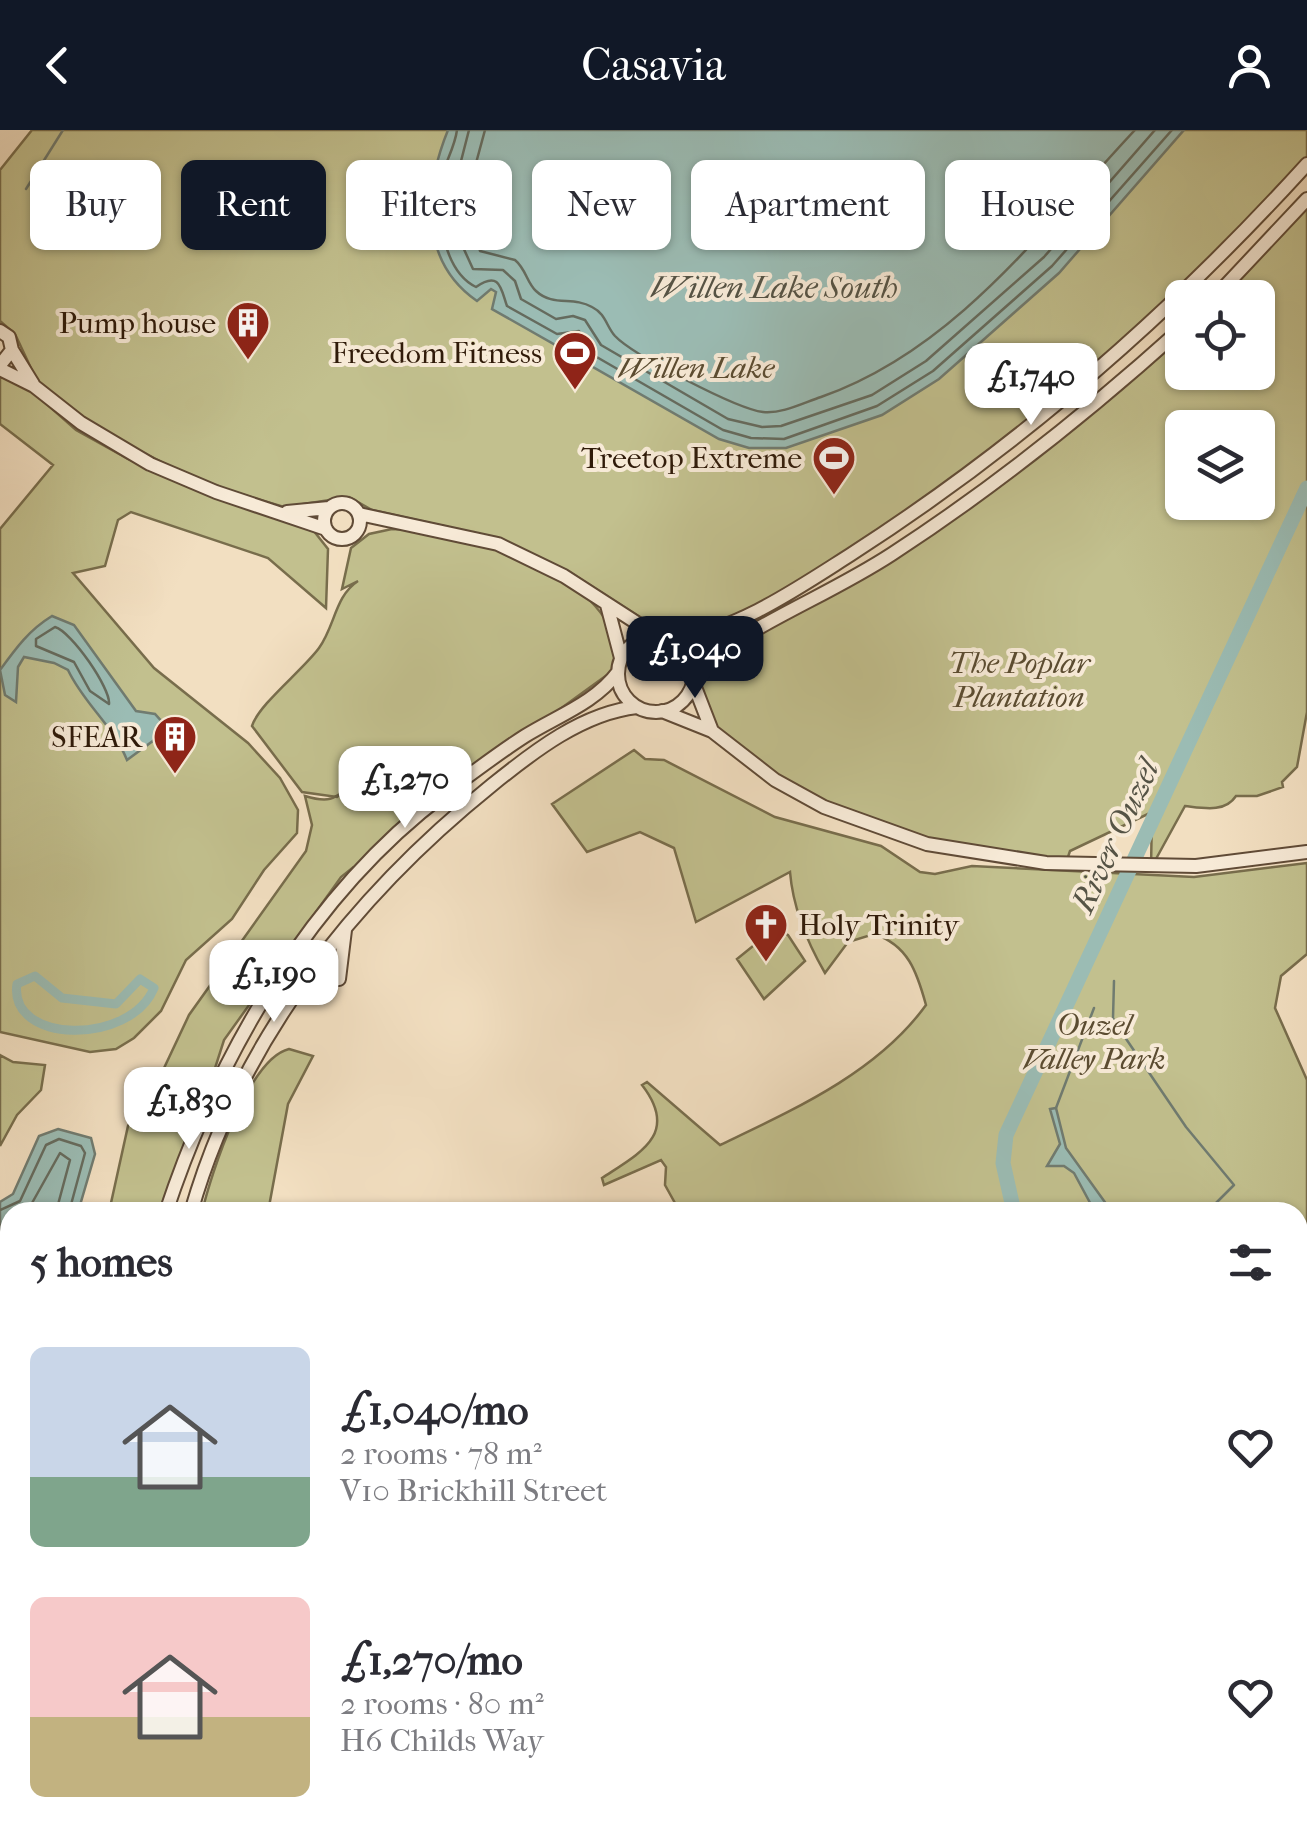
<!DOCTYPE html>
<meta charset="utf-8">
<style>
body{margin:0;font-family:"IM FELL French Canon",serif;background:#f2f2f3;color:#2b2b33;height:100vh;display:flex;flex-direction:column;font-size:38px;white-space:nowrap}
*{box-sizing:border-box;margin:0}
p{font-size:32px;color:#7c7c81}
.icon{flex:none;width:55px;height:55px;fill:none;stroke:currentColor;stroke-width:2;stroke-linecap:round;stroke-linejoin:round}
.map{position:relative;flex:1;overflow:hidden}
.details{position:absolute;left:0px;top:1072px;width:1308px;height:642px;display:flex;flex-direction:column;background:#fff;border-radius:30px 30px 0 0;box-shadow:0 2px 8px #0004}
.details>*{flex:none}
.top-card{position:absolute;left:30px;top:30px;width:1248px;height:90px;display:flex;gap:20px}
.controls{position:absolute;left:1165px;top:150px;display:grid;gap:20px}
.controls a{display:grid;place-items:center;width:110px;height:110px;border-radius:15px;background:#fff;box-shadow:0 2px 8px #0004;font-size:50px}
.price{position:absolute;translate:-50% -85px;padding:0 22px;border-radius:20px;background:#fff;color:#222;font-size:32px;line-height:65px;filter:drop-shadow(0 2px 5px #0008)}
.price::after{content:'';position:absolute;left:50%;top:60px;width:30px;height:22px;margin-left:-15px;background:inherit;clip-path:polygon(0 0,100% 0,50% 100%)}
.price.active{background:#111827;color:#fff}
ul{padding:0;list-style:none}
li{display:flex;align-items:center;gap:30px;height:250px;padding:0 30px}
li span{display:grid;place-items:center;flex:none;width:280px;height:200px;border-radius:15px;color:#555}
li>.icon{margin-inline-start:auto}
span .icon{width:120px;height:120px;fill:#fffc;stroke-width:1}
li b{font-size:42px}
h2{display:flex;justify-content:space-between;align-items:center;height:120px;padding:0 30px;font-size:42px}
.chip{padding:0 35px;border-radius:15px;background:#fff;box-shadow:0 2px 8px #0004;font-size:35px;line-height:90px}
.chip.active{background:#111827;color:#fff}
header{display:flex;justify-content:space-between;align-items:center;height:130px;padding:0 30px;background:#111827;color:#fff;font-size:45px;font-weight:600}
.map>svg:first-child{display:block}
.green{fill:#c2c08e;stroke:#786d4c;stroke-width:2.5;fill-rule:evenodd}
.water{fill:#9bbcb4;stroke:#707b70;stroke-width:2.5}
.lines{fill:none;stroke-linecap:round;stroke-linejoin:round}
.shore{stroke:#656b5e;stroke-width:2.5}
.stream{stroke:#707b70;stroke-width:2.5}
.canal{stroke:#9bbcb4;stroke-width:9}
.river{stroke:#9bbcb4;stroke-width:15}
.tertiary-casing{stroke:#604b37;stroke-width:16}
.tertiary{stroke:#f7ead7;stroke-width:12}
.labels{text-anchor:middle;stroke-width:8;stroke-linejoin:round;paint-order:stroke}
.poi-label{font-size:30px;fill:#2f1a09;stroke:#f7ead7;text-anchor:end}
.park-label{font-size:30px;font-style:italic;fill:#5b4c31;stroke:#f7ead7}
.water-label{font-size:32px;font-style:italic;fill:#555345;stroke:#f7ead7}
</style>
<header><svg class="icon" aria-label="back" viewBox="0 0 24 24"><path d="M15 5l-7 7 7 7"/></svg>Casavia<svg class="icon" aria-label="person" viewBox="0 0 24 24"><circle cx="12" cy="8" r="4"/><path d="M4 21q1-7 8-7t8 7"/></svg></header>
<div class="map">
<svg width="1307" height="1714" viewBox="0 0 1307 1714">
<rect width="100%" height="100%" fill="#f2dfc1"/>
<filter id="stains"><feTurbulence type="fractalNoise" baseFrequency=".002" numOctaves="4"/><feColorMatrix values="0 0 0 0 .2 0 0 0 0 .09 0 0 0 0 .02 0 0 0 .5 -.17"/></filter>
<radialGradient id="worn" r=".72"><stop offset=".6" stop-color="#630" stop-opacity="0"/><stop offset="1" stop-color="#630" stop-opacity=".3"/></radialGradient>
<!-- green -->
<path class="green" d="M 32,0 L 1307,0 L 1307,34 L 1176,173 L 886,401 L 725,497 L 673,510 L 657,506 L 644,490 L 568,441 L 501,409 L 372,380 L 349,367 L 284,377 L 201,352 L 107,304 L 56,269 L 37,251 L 15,204 L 0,191 L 0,40 Z
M 1307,69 L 1307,582 L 1297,637 L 1282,652 L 1283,657 L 1257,666 L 1236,666 C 1225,683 1203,678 1185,676 L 1151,738 L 1152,682 L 1070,721 L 1068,727 L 1046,733 L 976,723 L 824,677 L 712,601 L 694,541 L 997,351 L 1182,198 L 1182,242 L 1258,242 L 1258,168 L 1214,167 ZM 1182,298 L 1258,298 L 1258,372 L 1182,372 Z
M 0,246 L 32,261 L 76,300 L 128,329 L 178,352 L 313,400 L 328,419 L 326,478 L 268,428 L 131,382 L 118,390 L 105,436 L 73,443 L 154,538 L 248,613 L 280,648 L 298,680 L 297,703 L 264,740 L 232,789 L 186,830 L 161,881 L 134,908 L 116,919 L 90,922 L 0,902 L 0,399 L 53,335 L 0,294 Z
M 392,399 C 462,400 588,435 614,507 C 618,518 622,526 618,537 L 439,667 L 345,758 L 351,739 L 341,747 L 224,910 L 208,960 L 157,953 L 189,885 L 306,721 L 312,695 L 305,666 C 331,674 335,668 354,654 L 337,667 L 302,662 L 252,596 C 259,574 303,540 319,518 C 335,496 335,466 358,451 L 342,459 L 351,418 L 369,404 Z
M 634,620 L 645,629 L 664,630 L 775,687 L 881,716 L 920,742 L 935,744 L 972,736 L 1194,747 L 1307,733 L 1307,824 L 1281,846 L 1275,878 L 1307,950 L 1307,1646 L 1298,1641 L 1298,1082 L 680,1082 L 665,1055 L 666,1037 L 661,1030 L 604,1055 L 602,1048 C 640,1023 680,1004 642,955 L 647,952 L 720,1015 C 793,980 877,943 926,875 C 917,842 908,815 874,804 L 848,812 L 825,843 C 807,812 793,778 790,742 L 696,792 L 674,718 L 640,702 L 587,722 L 552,674 Z
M 774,799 L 788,805 L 805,831 L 764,869 L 737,829 Z
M 289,919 L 313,926 L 288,974 L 268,1082 L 202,1082 C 211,1044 248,929 289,919 Z
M 0,925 L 13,932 L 45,935 L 41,960 L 17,985 L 0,1016 Z
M 150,957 L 214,964 L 166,1082 L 109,1082 L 128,996 Z
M 0,1402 L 10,1405 L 10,1576 L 0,1596 Z"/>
<!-- water -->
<path class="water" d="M 448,0 L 1184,0 L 1059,143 L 939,249 L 882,285 L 786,318 L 749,318 L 719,309 L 572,225 L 574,210 L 559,217 L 492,179 L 496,162 L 491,159 L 477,171 C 419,131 424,59 448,0 Z
M 52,486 L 74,495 L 136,581 L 155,584 L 172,603 L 161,605 L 127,630 C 113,595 84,574 68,540 L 54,533 L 24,527 L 18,537 L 16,572 L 5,565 L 0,540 C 16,518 29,500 52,486 Z
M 1056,978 L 1066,1018 L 1112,1082 L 1095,1082 L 1074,1043 L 1064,1036 L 1047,1036 L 1060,1014 L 1050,979 Z
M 58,999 L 91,1008 L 95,1024 L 78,1082 L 10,1082 L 10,1173 L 0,1170 L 0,1072 L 13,1064 L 39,1006 Z"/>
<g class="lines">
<!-- shore -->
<path class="shore" d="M 457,0 C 455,16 446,31 442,46 C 434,79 443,141 476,157 C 500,140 501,159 507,176 L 557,204 L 579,201 L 588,222 L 723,300 L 751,308 L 784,309 L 877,276 L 933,241 L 1052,136 L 1172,0
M 469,0 L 451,70 L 457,104 L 473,139 L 503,140 L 515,151 L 521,169 L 556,189 L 573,186 L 585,190 L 601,215 L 728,289 L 762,297 L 781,296 L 872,265 L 926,231 L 1044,127 L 1155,0
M 485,0 L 466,70 L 480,121 L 515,130 C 526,139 527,153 536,161 C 553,177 573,166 592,177 C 606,184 606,196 615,206 C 633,225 737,279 763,282 C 782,284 803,273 821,267 C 955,220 1041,100 1135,0
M 55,497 C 72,502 111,559 109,574 L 90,561 L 74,532 L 36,516 L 36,509 Z
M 0,1080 L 20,1071 L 46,1015 L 59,1009 L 81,1016 L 85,1023 L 69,1082
M 27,1082 L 60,1023 L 70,1030 L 56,1082"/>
<!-- stream -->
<path class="stream" d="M 26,59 L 63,0
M 1114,851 L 1113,888 L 1118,897 L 1186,997 L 1234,1055 L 1209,1080
M 1056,978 L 1094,878"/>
<!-- canal -->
<path class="canal" d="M 35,846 L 62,868 L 116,874 L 140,849 L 154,858 C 130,916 8,914 17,854 Z"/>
<!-- river -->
<path class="river" d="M 1014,1082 L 1003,1033 L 1006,1005 L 1307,358
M 1298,1436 L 1307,1440"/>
<defs>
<path id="tertiary" d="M 1214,168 L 1307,69
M 0,201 L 9,207 L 12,220 L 0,235
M 12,220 L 33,254
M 0,239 L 34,256 L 81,293 L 150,334 L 216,362 L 326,399
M324 391a18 18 0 1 1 36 0a18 18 0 1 1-36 0Z
M 287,382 L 329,378
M 359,384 L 498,414 L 564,446 L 657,506
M 607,475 L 621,528
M618 544a38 38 0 1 1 76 0a38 38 0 1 1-76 0Z
M 673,510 C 739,499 795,460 850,425 C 1021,315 1171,184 1307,34
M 694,541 C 753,493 828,466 892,424 C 995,357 1091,280 1182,198
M 693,552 L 712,601
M 662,581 L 712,601 L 775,650 L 824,677 L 927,714 L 1046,733 L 1196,736 L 1307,722
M 339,849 L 345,800
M 166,1082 C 218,925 310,765 444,664 C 471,644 497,624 525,606 C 557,586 595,573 618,542
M 191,1082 C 240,910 354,766 492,655 C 534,621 583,583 637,577
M 0,1373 L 10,1377
M 0,1395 L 10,1399
M 0,1608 L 10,1587
M 0,1673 L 10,1657"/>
</defs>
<!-- tertiary casing -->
<use href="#tertiary" class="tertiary-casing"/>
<!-- tertiary -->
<use href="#tertiary" class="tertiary"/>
</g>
<!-- icons -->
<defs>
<symbol id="building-pin" viewBox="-11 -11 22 30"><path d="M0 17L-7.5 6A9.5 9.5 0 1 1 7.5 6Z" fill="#8f2418" stroke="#f7ead7"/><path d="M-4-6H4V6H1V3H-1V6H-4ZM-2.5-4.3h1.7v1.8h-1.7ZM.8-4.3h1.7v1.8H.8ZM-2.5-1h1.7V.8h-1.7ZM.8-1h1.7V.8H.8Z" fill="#fff"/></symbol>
<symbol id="stadium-pin" viewBox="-11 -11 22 30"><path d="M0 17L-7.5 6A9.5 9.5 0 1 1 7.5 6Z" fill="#8f2418" stroke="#f7ead7"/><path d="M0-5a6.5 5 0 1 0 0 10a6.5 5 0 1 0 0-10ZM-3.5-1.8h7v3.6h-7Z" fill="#fff"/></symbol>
<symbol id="church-pin" viewBox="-11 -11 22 30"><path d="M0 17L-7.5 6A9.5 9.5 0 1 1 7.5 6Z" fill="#8f2418" stroke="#f7ead7"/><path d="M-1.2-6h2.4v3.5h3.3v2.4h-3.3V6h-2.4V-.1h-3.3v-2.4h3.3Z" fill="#fff"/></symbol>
</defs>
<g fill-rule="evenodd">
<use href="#building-pin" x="223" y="168" width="50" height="68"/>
<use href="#stadium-pin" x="550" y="198" width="50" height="68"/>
<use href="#stadium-pin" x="809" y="303" width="50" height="68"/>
<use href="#building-pin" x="150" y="582" width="50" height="68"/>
<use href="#church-pin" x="741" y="770" width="50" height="68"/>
</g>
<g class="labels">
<!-- poi labels -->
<g class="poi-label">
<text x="216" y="203">Pump house</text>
<text x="542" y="233">Freedom Fitness</text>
<text x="802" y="338">Treetop Extreme</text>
<text x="142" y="617">SFEAR</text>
<text x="798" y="805" text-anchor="start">Holy Trinity</text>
</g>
<!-- park labels -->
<g class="park-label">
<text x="696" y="248">Willen Lake</text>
<text x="1019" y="543">The Poplar<tspan x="1019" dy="34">Plantation</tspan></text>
<text x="1094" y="905">Ouzel<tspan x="1094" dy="34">Valley Park</tspan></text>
</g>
<!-- water labels -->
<g class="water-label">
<text x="774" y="168">Willen Lake South</text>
<text transform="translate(1115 706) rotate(-65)" y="11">River Ouzel</text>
</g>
</g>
<rect width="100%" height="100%" filter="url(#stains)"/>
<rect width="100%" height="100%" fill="url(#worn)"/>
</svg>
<div class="controls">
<a><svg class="icon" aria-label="locate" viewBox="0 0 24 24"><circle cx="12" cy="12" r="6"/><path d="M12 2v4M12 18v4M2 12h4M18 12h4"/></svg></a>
<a><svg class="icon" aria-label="layers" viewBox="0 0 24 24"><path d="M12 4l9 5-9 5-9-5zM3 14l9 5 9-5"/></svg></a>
</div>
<b class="price" style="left:1031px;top:298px">£1,740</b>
<b class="price active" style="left:695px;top:571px">£1,040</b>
<b class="price" style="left:405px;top:701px">£1,270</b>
<b class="price" style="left:274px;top:895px">£1,190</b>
<b class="price" style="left:189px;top:1022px">£1,830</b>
<div class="top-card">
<a class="chip">Buy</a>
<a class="chip active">Rent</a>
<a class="chip">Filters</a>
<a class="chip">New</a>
<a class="chip">Apartment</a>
<a class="chip">House</a>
</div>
<section class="details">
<h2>5 homes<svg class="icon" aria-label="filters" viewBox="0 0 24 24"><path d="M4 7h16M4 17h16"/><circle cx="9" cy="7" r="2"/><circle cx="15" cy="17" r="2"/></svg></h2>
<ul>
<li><span style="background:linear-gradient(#c9d6e8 65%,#7fa58c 0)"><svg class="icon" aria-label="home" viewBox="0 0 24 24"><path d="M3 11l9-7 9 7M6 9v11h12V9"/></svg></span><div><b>£1,040/mo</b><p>2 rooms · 78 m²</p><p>V10 Brickhill Street</p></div><svg class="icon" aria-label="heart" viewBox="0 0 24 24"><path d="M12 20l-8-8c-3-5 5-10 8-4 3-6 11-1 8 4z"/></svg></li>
<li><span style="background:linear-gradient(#f6c9c9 60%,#c2b280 0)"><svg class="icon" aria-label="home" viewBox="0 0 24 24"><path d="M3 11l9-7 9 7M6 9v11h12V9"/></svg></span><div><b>£1,270/mo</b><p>2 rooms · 80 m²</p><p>H6 Childs Way</p></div><svg class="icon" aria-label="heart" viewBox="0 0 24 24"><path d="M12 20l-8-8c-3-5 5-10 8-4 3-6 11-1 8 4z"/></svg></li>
</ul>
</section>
</div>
